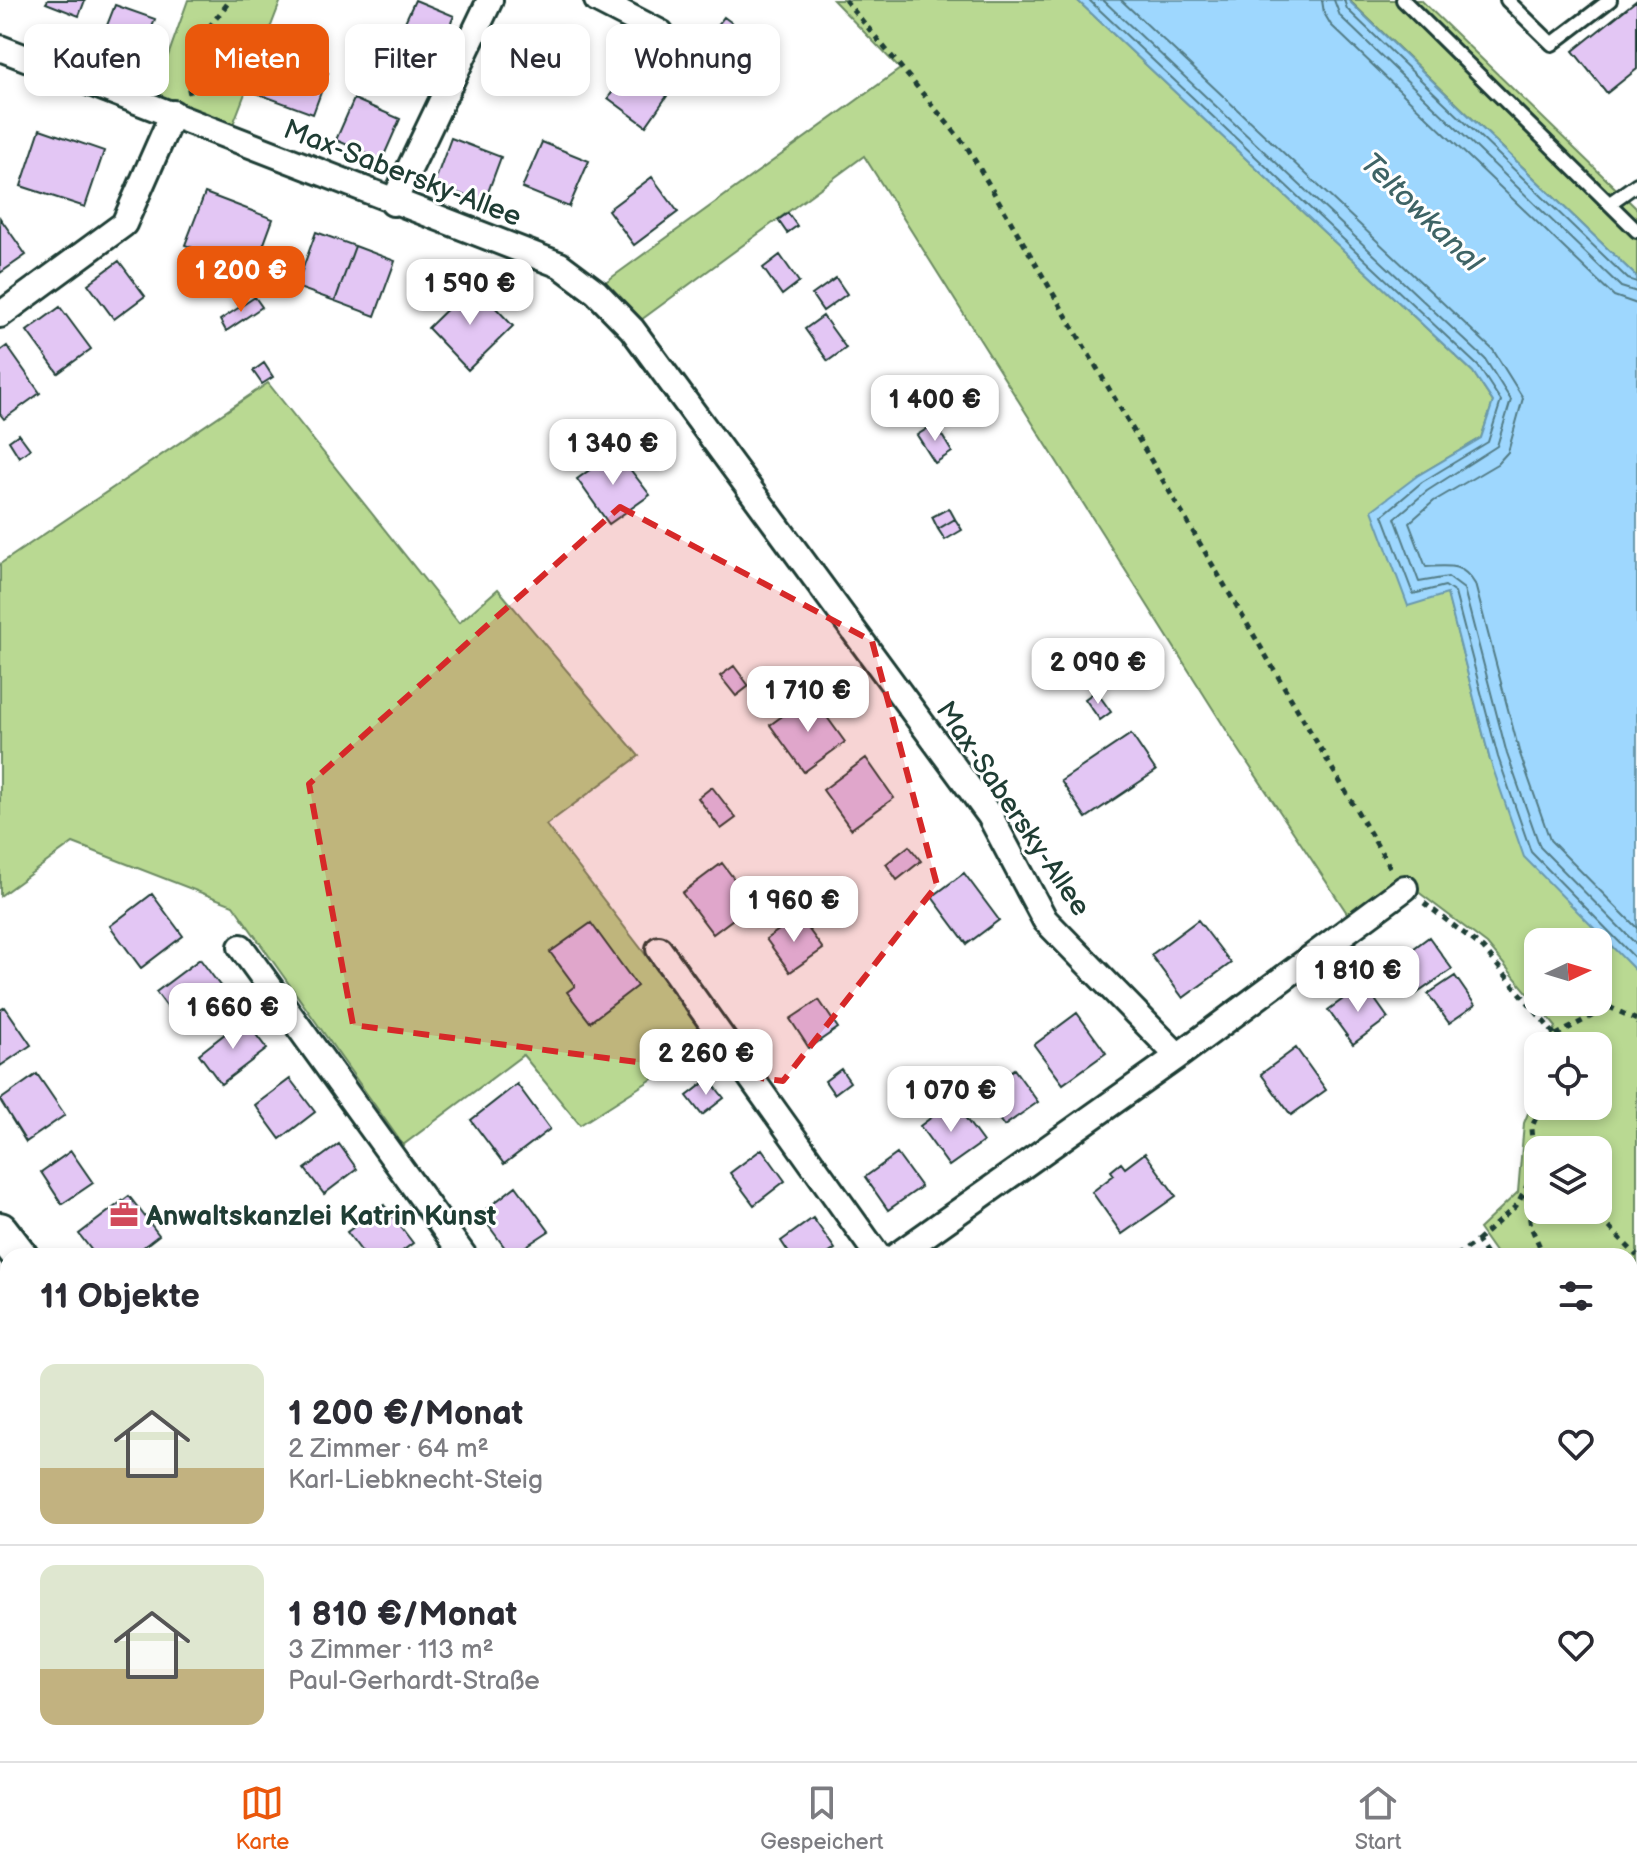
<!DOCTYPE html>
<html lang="de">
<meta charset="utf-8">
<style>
body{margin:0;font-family:"Balsamiq Sans",sans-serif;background:#f2f2f3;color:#2b2b33;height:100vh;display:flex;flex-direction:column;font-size:30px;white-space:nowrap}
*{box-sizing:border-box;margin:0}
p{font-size:26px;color:#7c7c81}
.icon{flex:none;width:44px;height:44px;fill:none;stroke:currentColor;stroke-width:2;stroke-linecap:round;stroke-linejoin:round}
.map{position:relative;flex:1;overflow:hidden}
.panel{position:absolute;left:0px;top:1248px;width:1638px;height:514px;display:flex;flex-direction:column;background:#fff;border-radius:24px 24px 0 0;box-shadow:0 4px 12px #0003}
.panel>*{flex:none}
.hud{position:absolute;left:24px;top:24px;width:800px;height:72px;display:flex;gap:16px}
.needle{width:52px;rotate:86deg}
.fabs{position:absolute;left:1524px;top:928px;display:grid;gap:16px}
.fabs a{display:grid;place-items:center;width:88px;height:88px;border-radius:16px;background:#fff;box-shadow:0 4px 12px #0003;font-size:40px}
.price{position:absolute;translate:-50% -68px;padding:0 18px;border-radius:16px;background:#fff;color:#222;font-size:26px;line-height:52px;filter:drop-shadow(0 2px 4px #0008)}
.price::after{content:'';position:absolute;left:50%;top:48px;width:24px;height:18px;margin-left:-12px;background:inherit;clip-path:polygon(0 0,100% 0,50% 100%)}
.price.selected{background:#ea580c;color:#fff}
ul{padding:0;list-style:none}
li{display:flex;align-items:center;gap:24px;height:200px;padding:0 40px}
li+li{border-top:2px solid #e1e1e2}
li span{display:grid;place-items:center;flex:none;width:224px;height:160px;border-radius:16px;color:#555}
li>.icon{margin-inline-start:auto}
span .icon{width:96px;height:96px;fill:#fffc;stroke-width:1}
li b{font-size:34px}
h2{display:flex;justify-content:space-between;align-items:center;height:96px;padding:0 40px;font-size:34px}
.tag{padding:0 28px;border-radius:16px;background:#fff;box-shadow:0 4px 12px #0003;font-size:28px;line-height:72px}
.tag.selected{background:#ea580c;color:#fff}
.tab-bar{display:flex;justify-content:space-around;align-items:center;height:112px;border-top:2px solid #e1e1e2;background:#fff;font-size:22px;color:#7c7c81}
.tab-bar a{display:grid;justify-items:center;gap:4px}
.tab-bar .selected{color:#ea580c}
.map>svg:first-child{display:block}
.green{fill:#b9d992;stroke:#6c8b63;stroke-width:2;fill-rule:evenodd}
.water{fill:#9ed7fe;stroke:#6b99ad;stroke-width:2}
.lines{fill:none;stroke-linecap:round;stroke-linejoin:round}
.shore{stroke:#527b85;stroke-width:2}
.building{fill:#e3c6f4;stroke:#1f3d34;stroke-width:2}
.lane-casing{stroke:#1f3d34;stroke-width:18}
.street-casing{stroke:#1f3d34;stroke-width:30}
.secondary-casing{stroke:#1f3d34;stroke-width:40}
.path{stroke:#1f3d34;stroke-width:5;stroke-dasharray:6 6;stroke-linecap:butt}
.lane{stroke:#fff;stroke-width:12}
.street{stroke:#fff;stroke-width:24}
.secondary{stroke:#fff;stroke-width:34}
.marked{fill:#d62828;fill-opacity:0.2;stroke:#d62828;stroke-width:6;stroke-dasharray:16 10;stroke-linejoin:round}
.labels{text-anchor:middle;stroke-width:6;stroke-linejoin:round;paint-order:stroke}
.street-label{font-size:28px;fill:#1f3d34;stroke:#fff}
.poi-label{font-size:28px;font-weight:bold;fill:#1f3d34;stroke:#fff;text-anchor:start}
.water-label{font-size:30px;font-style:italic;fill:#3f6466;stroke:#fff}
</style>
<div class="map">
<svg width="1637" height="1761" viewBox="0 0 1637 1761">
<rect width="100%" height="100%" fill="#fff"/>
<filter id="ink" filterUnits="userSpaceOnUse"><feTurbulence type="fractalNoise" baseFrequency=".0125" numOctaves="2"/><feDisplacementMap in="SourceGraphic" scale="16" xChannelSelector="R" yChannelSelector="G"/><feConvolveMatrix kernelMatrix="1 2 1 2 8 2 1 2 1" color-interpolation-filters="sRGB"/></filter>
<g filter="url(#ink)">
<!-- green -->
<path class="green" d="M 188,0 L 281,0 L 232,127 L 153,98 Z
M 833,0 L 1077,0 L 1473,372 L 1493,402 L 1481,438 L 1417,476 L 1490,760 L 1599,931 L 1637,972 L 1637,1450 L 1632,1453 L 1630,1256 L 1498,1256 L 1479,1229 L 1518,1192 L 1524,1123 L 1538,1089 L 1538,1106 L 1598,1106 L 1598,1046 L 1546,1046 L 1556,1027 L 1487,944 L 1405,882 L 1351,919 L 1237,747 L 864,156 L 641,320 L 604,283 L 900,69 ZM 1538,942 L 1598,942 L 1598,1002 L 1538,1002 ZM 1538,1150 L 1598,1150 L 1598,1210 L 1538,1210 Z
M 1349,0 L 1421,0 L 1637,209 L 1637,277 Z
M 268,383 L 459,623 L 498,589 L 639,756 L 546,825 L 712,1041 L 580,1125 L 523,1055 L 403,1145 L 233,905 L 73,843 L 0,896 L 0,564 Z
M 1630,1515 L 1637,1527 L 1637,1761 L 1172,1761 L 1168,1754 L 1630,1754 Z"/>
<!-- water -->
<path class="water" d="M 1077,0 L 1348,0 L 1637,277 L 1637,972 L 1524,857 L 1490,760 L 1447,594 L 1408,606 L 1372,510 L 1417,476 L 1481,438 L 1493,402 L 1473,372 Z"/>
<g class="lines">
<!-- shore -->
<path class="shore" d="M 1089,0 L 1478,366 L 1501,401 L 1488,442 L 1422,482 L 1383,515 L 1413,594 L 1445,586 L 1455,593 L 1498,757 L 1531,852 L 1637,960
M 1103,0 L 1485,359 L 1511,400 L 1497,446 L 1427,491 L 1395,518 L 1419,582 L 1448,577 L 1464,589 L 1507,754 L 1540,847 L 1637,945
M 1121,0 L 1493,350 L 1523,398 L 1508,452 L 1497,464 L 1434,501 L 1409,523 L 1426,567 C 1447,566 1462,562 1475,584 L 1519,751 L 1550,840 L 1637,928
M 1322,0 L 1324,13 L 1331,25 L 1614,296 L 1637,304
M 1334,0 L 1340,16 L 1621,287 L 1637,292
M 1344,0 L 1347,9 L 1628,279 L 1637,282"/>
</g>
<!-- building -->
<path class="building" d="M 48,0 L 85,0 L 79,16 L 46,3 Z
M 415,0 L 454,16 L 432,66 L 393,48 Z
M 1637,0 L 1637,69 L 1607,93 L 1573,51 Z
M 115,5 L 155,19 L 140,61 L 99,46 Z
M 724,17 L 751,37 L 715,84 L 688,64 Z
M 536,28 L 571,49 L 549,88 L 513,67 Z
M 272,52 L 328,73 L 313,114 L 256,93 Z
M 630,68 L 667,96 L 646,126 L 608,98 Z
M 354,99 L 400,119 L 382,160 L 336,140 Z
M 40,129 L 104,151 L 85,207 L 21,186 Z
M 451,138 L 501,157 L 484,203 L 434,184 Z
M 542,142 L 589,161 L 569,207 L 522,188 Z
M 652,177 L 678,212 L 634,245 L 608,210 Z
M 205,193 L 273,219 L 254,271 L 185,245 Z
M 788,213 L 797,226 L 787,233 L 778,220 Z
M 0,218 L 26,255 L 0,273 Z
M 316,232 L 355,246 L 335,301 L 296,287 Z
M 355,246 L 395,261 L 375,316 L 335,301 Z
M 780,255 L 799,282 L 782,295 L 763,268 Z
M 119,261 L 145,296 L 114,319 L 88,284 Z
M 836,278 L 847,294 L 823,311 L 812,295 Z
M 473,284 L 513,326 L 468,370 L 428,328 Z
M 255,297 L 262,307 L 226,331 L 220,320 Z
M 60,307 L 91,349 L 58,373 L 27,331 Z
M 823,316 L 846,348 L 828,361 L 805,329 Z
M 7,346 L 40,393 L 4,419 L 0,414 L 0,351 Z
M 264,363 L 273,377 L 262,384 L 253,371 Z
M 935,424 L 952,452 L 935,463 L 917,435 Z
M 19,434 L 30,449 L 19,457 L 9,441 Z
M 616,451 L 650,495 L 609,524 L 577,479 Z
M 949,508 L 955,519 L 938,529 L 932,517 Z
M 955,519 L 962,530 L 945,540 L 938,529 Z
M 734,666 L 749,686 L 736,696 L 720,676 Z
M 1096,691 L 1111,712 L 1100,720 L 1085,699 Z
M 811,695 L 845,742 L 804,772 L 770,725 Z
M 1131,734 L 1156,771 L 1086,818 L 1061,781 Z
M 866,758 L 894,798 L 851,829 L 823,790 Z
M 712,787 L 736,818 L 721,829 L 698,798 Z
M 909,846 L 921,861 L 897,880 L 886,864 Z
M 722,863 L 753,904 L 713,934 L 682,893 Z
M 964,873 L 999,920 L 967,944 L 932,897 Z
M 152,894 L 183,936 L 141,968 L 110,926 Z
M 799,916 L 823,949 L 790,972 L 766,939 Z
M 1198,920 L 1231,963 L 1183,998 L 1151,955 Z
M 591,923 L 637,986 L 590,1022 L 567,992 L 575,986 L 550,952 Z
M 1429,937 L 1452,969 L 1416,994 L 1394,963 Z
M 200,959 L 227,995 L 183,1028 L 156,992 Z
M 1455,976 L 1475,1005 L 1449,1023 L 1428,994 Z
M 1364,984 L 1388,1018 L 1353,1044 L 1328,1010 Z
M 819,1000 L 838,1028 L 809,1048 L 790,1019 Z
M 5,1007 L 31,1045 L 0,1066 L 0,1010 Z
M 1077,1013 L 1106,1053 L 1063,1084 L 1034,1045 Z
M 244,1019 L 267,1049 L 221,1084 L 199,1054 Z
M 1296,1048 L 1326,1090 L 1291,1115 L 1261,1074 Z
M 841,1069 L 850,1082 L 834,1094 L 825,1081 Z
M 1014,1069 L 1038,1102 L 1004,1126 L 980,1093 Z
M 37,1074 L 65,1115 L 26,1142 L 0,1100 Z
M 290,1079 L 315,1112 L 280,1139 L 255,1105 Z
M 709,1079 L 724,1098 L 702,1115 L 687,1096 Z
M 517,1084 L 550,1129 L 504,1164 L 471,1120 Z
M 953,1101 L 983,1142 L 949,1166 L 920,1126 Z
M 339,1144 L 357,1169 L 324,1194 L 305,1169 Z
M 762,1149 L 785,1181 L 754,1205 L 730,1173 Z
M 71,1151 L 93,1183 L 62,1204 L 41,1172 Z
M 1145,1153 L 1176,1196 L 1122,1234 L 1092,1192 L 1114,1175 L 1111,1171 L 1121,1163 L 1125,1168 Z
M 897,1154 L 921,1187 L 888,1210 L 865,1177 Z
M 516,1186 L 549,1231 L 511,1256 L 480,1214 Z
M 129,1196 L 159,1235 L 132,1256 L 96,1256 L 79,1234 Z
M 384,1205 L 413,1243 L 396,1256 L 365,1256 L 347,1232 Z
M 813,1218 L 835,1249 L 825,1256 L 791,1256 L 781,1241 Z
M 8,1560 L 8,1703 L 0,1692 L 0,1566 Z
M 935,1754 L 1015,1754 L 1014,1761 L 934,1761 Z"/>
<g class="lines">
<defs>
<path id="lane" d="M 1403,0 L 1637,231
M 1507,0 L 1552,44 L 1610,0
M 1610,203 L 1637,184"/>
<path id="street" d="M 597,0 L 661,33
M 0,48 L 560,265 L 596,292 L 632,329 L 990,816 L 1045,920 L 1178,1056
M 393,203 L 490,0
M 0,315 L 124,224 L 173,113
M 241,947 L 464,1256
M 659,949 L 878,1256
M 896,1256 L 1178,1056 L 1405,888"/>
<path id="secondary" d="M 0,1230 L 20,1256
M 0,1308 L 8,1319
M 328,1754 L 333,1761
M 390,1754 L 395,1761"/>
</defs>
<!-- lane casing -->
<use href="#lane" class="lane-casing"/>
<!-- street casing -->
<use href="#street" class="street-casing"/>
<!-- secondary casing -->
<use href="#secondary" class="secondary-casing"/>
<!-- path -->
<path class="path" d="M 845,0 L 967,147 L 1390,867
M 190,94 C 179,53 209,30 230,0
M 1424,903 L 1483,948 L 1555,1035 L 1560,1046
M 1556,1035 L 1609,1007 L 1637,1020
M 1535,1171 L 1531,1129 L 1541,1106
M 1526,1194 L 1531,1227 L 1544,1256
M 1593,1210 L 1637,1256
M 1477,1241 L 1516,1206 L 1535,1171
M 1456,1256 L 1477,1241 L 1487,1256
M 1630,1462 L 1637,1457
M 1630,1480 L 1637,1491
M 1152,1754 L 1156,1761
M 1501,1754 L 1506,1761
M 223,1761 L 232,1754"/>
<!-- lane -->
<use href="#lane" class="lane"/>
<!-- street -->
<use href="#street" class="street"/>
<!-- secondary -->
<use href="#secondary" class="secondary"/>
</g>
</g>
<!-- marked area -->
<path class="marked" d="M 620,507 L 872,641 L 937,885 L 783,1081 L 353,1025 L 309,784 Z"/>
<!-- icons -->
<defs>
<symbol id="office-bare" viewBox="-9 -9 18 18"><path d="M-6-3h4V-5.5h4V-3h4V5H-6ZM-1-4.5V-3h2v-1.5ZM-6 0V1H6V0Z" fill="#d1495b" stroke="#fff" stroke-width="2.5" paint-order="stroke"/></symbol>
</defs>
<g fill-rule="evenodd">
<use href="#office-bare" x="104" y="1195" width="40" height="40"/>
</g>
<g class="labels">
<!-- street labels -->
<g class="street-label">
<text transform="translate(403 172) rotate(21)" y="10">Max-Sabersky-Allee</text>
<text transform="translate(1014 808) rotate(56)" y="10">Max-Sabersky-Allee</text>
</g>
<!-- poi labels -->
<g class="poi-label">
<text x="146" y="1225">Anwaltskanzlei Katrin Kunst</text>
</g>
<!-- water labels -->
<g class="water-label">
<text transform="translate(1422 212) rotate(44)" y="10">Teltowkanal</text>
</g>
</g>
</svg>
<div class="fabs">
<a><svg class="needle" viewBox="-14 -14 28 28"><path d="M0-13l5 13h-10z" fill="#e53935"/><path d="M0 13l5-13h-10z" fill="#7c7c81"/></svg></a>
<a><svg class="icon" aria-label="locate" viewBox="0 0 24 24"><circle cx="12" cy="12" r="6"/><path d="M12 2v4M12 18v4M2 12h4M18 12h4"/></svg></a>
<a><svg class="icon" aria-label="layers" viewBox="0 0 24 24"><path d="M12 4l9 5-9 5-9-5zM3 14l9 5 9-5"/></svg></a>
</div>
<b class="price selected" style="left:241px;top:314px">1 200 €</b>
<b class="price" style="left:470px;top:327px">1 590 €</b>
<b class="price" style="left:935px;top:443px">1 400 €</b>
<b class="price" style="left:613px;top:487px">1 340 €</b>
<b class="price" style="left:1098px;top:706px">2 090 €</b>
<b class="price" style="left:808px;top:734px">1 710 €</b>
<b class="price" style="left:794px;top:944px">1 960 €</b>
<b class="price" style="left:1358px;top:1014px">1 810 €</b>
<b class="price" style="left:233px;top:1051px">1 660 €</b>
<b class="price" style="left:706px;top:1097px">2 260 €</b>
<b class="price" style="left:951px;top:1134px">1 070 €</b>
<div class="hud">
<a class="tag">Kaufen</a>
<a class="tag selected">Mieten</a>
<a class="tag">Filter</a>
<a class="tag">Neu</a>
<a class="tag">Wohnung</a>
</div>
<section class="panel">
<h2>11 Objekte<svg class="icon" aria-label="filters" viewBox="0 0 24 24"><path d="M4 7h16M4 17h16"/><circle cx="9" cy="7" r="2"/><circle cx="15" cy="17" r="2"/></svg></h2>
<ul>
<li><span style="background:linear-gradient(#dfe7d0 65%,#c2b280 0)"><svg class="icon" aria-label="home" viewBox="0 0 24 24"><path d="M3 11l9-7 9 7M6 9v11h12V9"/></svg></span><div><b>1 200 €/Monat</b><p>2 Zimmer · 64 m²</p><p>Karl-Liebknecht-Steig</p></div><svg class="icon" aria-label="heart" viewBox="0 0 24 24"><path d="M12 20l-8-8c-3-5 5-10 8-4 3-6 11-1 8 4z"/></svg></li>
<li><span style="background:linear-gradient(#dfe7d0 65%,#c2b280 0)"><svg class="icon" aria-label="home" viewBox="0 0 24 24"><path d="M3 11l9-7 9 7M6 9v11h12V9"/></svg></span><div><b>1 810 €/Monat</b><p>3 Zimmer · 113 m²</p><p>Paul-Gerhardt-Straße</p></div><svg class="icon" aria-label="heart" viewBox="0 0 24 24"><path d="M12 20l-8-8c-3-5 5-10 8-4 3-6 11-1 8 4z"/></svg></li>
</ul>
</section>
</div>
<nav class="tab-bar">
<a class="selected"><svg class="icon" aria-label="map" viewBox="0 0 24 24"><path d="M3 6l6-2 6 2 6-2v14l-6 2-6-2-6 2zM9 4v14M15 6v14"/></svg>Karte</a>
<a><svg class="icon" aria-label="saved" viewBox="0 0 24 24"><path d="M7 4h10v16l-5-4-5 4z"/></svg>Gespeichert</a>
<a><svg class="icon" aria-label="home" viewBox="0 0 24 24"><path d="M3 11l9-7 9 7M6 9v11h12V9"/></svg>Start</a>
</nav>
